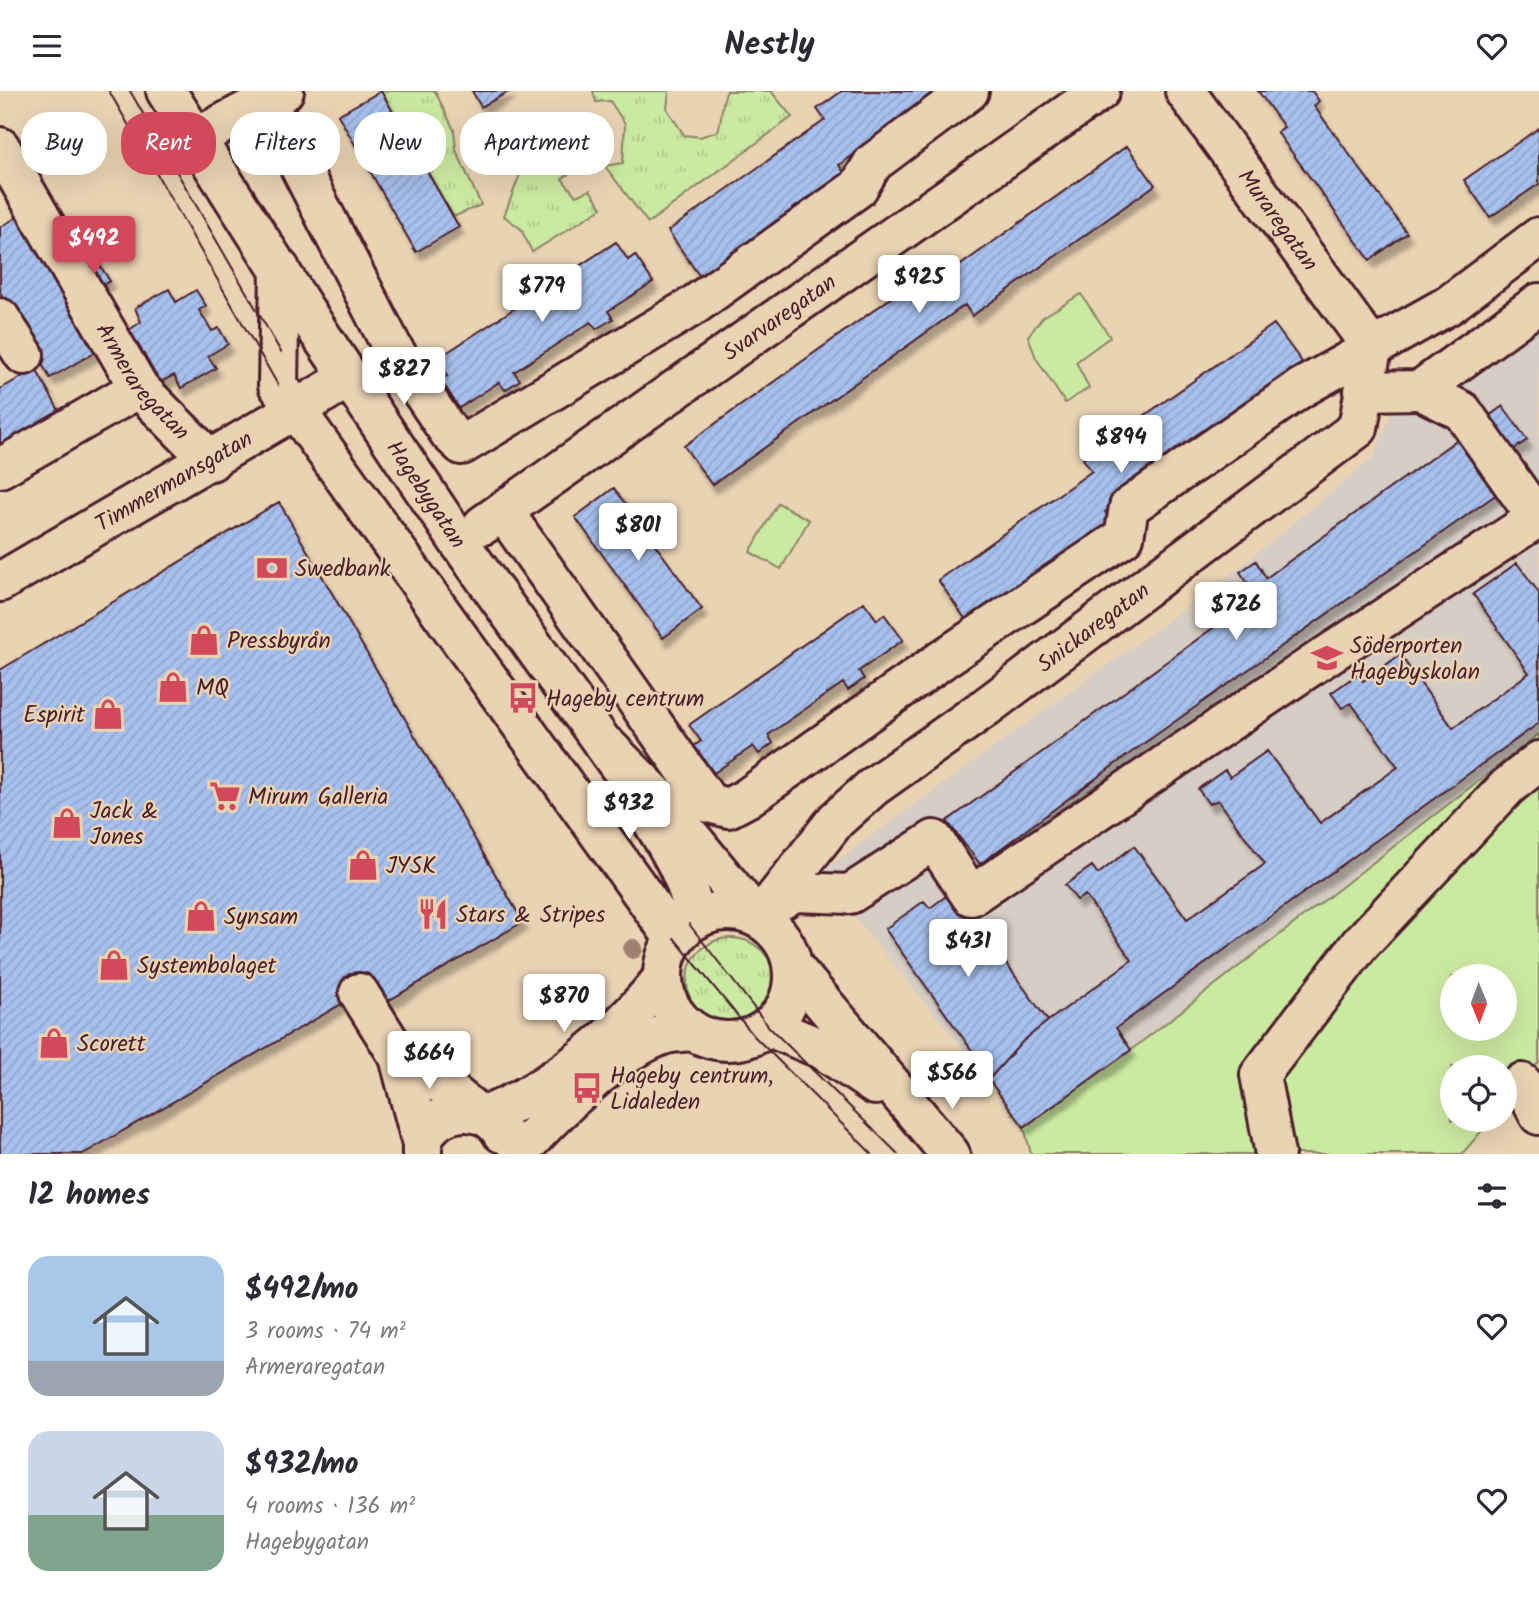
<!DOCTYPE html>
<meta charset="utf-8">
<style>
body{margin:0;font-family:Kalam,sans-serif;background:#f7f7f7;color:#2b2b33;height:100vh;display:flex;flex-direction:column;font-size:26px;white-space:nowrap}
*{box-sizing:border-box;margin:0}
p{font-size:23px;color:#7c7c81}
.icon{flex:none;width:38px;height:38px;fill:none;stroke:currentColor;stroke-width:2;stroke-linecap:round;stroke-linejoin:round}
.map{position:relative;height:1063px;overflow:hidden}
.panel{display:flex;flex-direction:column;background:#fff;flex:1}
.panel>*{flex:none}
.top-card{position:absolute;left:21px;top:21px;width:700px;height:63px;display:flex;gap:14px}
.needle{width:46px;rotate:179deg}
.controls{position:absolute;left:1440px;top:873px;display:grid;gap:14px}
.controls a{display:grid;place-items:center;width:77px;height:77px;border-radius:50%;background:#fff;box-shadow:0 7px 28px #0002;font-size:35px}
.price{position:absolute;translate:-50% -60px;padding:0 16px;border-radius:7px;background:#fff;color:#222;font-size:23px;line-height:46px;filter:drop-shadow(0 2px 4px #0008)}
.price::after{content:'';position:absolute;left:50%;top:42px;width:21px;height:16px;margin-left:-10px;background:inherit;clip-path:polygon(0 0,100% 0,50% 100%)}
.price.active{background:#d1495b;color:#fff}
ul{padding:0;list-style:none}
li{display:flex;align-items:center;gap:21px;height:175px;padding:0 28px}
li span{display:grid;place-items:center;flex:none;width:196px;height:140px;border-radius:21px;color:#555}
li>.icon{margin-inline-start:auto}
span .icon{width:84px;height:84px;fill:#fffc;stroke-width:1}
li b{font-size:30px}
h2{display:flex;justify-content:space-between;align-items:center;height:84px;padding:0 28px;font-size:30px}
.pill{padding:0 24px;border-radius:28px;background:#fff;box-shadow:0 7px 28px #0002;font-size:24px;line-height:63px}
.pill.active{background:#d1495b;color:#fff}
header{display:flex;justify-content:space-between;align-items:center;height:91px;padding:0 28px;background:#fff;font-size:32px;font-weight:700}
.map>svg:first-child{display:block}
.built{fill:#d6cdc4}
.grass{fill:url(#grass-tufts);stroke:#8a8466;stroke-width:2}
.park{fill:#cbeaa1;stroke:#8a8466;stroke-width:2;fill-rule:evenodd}
.building{fill:url(#building-hatch);stroke:#4a1f2b;stroke-width:2;filter:url(#shadow)}
.lines{fill:none;stroke-linecap:round;stroke-linejoin:round}
.minor-casing{stroke:#4a1f2b;stroke-width:44}
.minor{stroke:#ead3b3;stroke-width:38}
.tram{stroke:#4a1f2b;stroke-width:2}
.tree{fill:#9c8072}
.labels{text-anchor:middle;stroke-width:5;stroke-linejoin:round;paint-order:stroke}
.street-label{font-size:23px;fill:#4a1f2b;stroke:#ead3b3}
.poi-label{font-size:23px;fill:#4a1f2b;stroke:#ead3b3;text-anchor:start}
</style>
<header><svg class="icon" aria-label="menu" viewBox="0 0 24 24"><path d="M4 6h16M4 12h16M4 18h16"/></svg>Nestly<svg class="icon" aria-label="heart" viewBox="0 0 24 24"><path d="M12 20l-8-8c-3-5 5-10 8-4 3-6 11-1 8 4z"/></svg></header>
<div class="map">
<svg width="1539" height="1063" viewBox="0 0 1539 1063">
<defs>
<pattern id="grass-tufts" width="24" height="20" patternUnits="userSpaceOnUse" patternTransform="scale(1.75)"><rect width="24" height="20" fill="#cbeaa1"/><path d="M3 7l-1-3M5 7V3M7 7l1-3M15 17l-1-3M17 17v-4M19 17l1-3" fill="none" stroke="#b0c88b"/></pattern>
<pattern id="building-hatch" width="6" height="6" patternUnits="userSpaceOnUse" patternTransform="scale(1.75)"><rect width="6" height="6" fill="#a7c0ed"/><path d="M-1 1l2-2M0 6l6-6M5 7l2-2" fill="none" stroke="#91a5cb"/></pattern>
<filter id="shadow"><feDropShadow dx="4.5" dy="8" stdDeviation="2" flood-color="#0004"/></filter>
</defs>
<rect width="100%" height="100%" fill="#ead3b3"/>
<filter id="ink" filterUnits="userSpaceOnUse"><feTurbulence type="fractalNoise" baseFrequency=".0143" numOctaves="2"/><feDisplacementMap in="SourceGraphic" scale="14" xChannelSelector="R" yChannelSelector="G"/><feConvolveMatrix kernelMatrix="1 2 1 2 8 2 1 2 1" color-interpolation-filters="sRGB"/></filter>
<g filter="url(#ink)">
<!-- built -->
<path class="built" d="M 1539,203 L 1539,643 L 1131,959 L 1024,1036 L 989,989 L 819,783 L 1220,492 L 1374,366 L 1396,308 Z"/>
<!-- grass -->
<path class="grass" d="M 381,0 L 435,0 L 454,39 L 456,59 L 481,114 L 453,126 Z
M 593,0 L 669,0 L 667,18 L 684,44 L 700,46 L 718,40 C 723,27 720,12 727,0 L 771,0 L 792,26 L 648,132 L 605,75 L 623,72 L 625,33 L 610,10 L 596,11 Z
M 539,34 L 576,78 L 562,88 L 576,105 L 590,99 L 602,117 L 532,161 L 521,138 L 504,125 Z
M687 891a44 44 0 1 1 88 0a44 44 0 1 1-88 0Z"/>
<!-- park -->
<path class="park" d="M 1081,203 L 1110,246 L 1076,271 L 1089,297 L 1065,312 L 1036,267 L 1028,245 L 1043,226 Z
M 778,412 L 809,429 L 781,478 L 750,461 Z
M 1539,643 L 1539,971 L 1505,1012 L 1505,976 L 1452,976 L 1452,1029 L 1491,1029 L 1462,1063 L 1031,1063 L 1024,1036 L 1131,959 ZM 1452,886 L 1505,886 L 1505,938 L 1452,938 Z"/>
<!-- building -->
<path class="building" d="M 381,0 L 459,136 L 416,161 L 338,24 Z
M 472,0 L 510,0 L 481,16 Z
M 842,0 L 944,0 L 839,74 L 848,88 L 703,190 L 668,140 L 825,29 L 817,18 Z
M 1258,0 L 1312,0 L 1319,10 L 1314,15 L 1407,142 L 1370,169 L 1277,41 L 1284,36 Z
M 1539,37 L 1539,93 L 1490,126 L 1464,89 Z
M 1127,55 L 1155,94 L 972,225 L 965,214 L 712,394 L 684,355 L 926,182 L 934,193 Z
M 21,124 L 99,259 L 50,287 L 0,201 L 0,136 Z
M 616,151 L 628,169 L 635,164 L 653,191 L 608,220 L 613,228 L 596,238 L 591,231 L 514,281 L 520,289 L 505,299 L 499,291 L 459,317 L 441,289 L 447,285 L 437,268 Z
M 97,170 L 110,190 L 90,201 L 79,180 Z
M 169,198 L 176,211 L 196,199 L 206,215 L 199,219 L 212,240 L 219,237 L 228,253 L 208,265 L 216,277 L 181,297 L 174,284 L 157,293 L 126,241 L 141,231 L 135,217 Z
M 1274,233 L 1307,278 L 1105,421 L 1115,434 L 971,536 L 938,489 L 1092,380 L 1083,368 Z
M 36,278 L 62,325 L 0,360 L 0,298 Z
M 1503,315 L 1527,349 L 1513,359 L 1489,325 Z
M 1462,345 L 1501,400 L 1129,663 L 980,773 L 947,730 L 1257,505 L 1240,481 L 1256,470 L 1266,487 Z
M 614,397 L 702,518 L 663,547 L 575,426 Z
M 279,411 L 523,831 L 386,911 L 376,893 L 83,1063 L 0,1063 L 0,579 Z
M 1517,472 L 1539,502 L 1539,632 L 1116,937 L 1131,959 L 1024,1036 L 989,989 L 991,986 L 1023,950 L 1048,930 L 1132,869 L 1085,804 L 1077,809 L 1065,794 L 1092,775 L 1098,783 L 1134,755 L 1187,828 L 1265,773 L 1218,709 L 1209,713 L 1198,698 L 1225,679 L 1230,686 L 1267,660 L 1320,732 L 1398,676 L 1351,612 L 1342,617 L 1331,602 L 1358,583 L 1363,590 L 1400,564 L 1453,637 L 1529,582 L 1473,503 Z
M 864,511 L 877,529 L 884,523 L 903,549 L 859,580 L 864,588 L 848,599 L 843,592 L 768,644 L 773,652 L 759,663 L 753,655 L 714,682 L 694,655 L 701,650 L 689,634 Z
M 953,800 L 1048,930 L 1023,950 L 991,986 L 885,838 L 924,810 L 930,817 Z"/>
<g class="lines">
<defs>
<g id="minor">
<path id="s1" d="M 166,0 L 318,240 L 459,451 L 619,675"/>
<path id="s2" d="M 1185,0 L 1372,257"/>
<path d="M 266,10 L 393,258 L 450,343 L 462,354 L 693,215 L 858,97 L 873,72 L 969,0"/>
<path d="M 194,48 L 284,0"/>
<path id="s3" d="M 0,56 L 139,297 L 211,370"/>
<path d="M 280,178 L 278,294 L 674,847"/>
<path d="M 0,227 L 24,264"/>
<path d="M 1364,300 L 1420,299 L 1539,212"/>
<path d="M 0,377 L 139,297"/>
<path d="M 503,420 L 709,712 L 728,717 L 747,707 L 946,566 L 1124,446 L 1129,416 L 1301,297 L 1449,214 L 1539,146"/>
<path id="s4" d="M 483,434 L 1100,0"/>
<path id="s5" d="M 0,491 L 349,287"/>
<path d="M 607,655 L 659,707 L 755,825 L 794,801 L 850,803 L 934,749 L 971,805 L 1320,569 L 1537,427 L 1462,320 L 1420,299"/>
<path d="M 652,730 C 674,765 687,788 696,828"/>
<path id="s6" d="M 768,816 L 836,729 L 873,696 L 986,616 L 1358,337 L 1372,257"/>
<circle cx="728" cy="885" r="65"/>
<path d="M 793,876 L 950,1063"/>
<path d="M 359,902 L 399,966 L 422,1053"/>
<path d="M 769,936 L 822,958 L 875,994"/>
<path d="M 399,966 L 431,985 L 477,1022"/>
<path d="M 1522,992 L 1539,1024"/>
<path d="M 485,1025 C 554,997 616,946 662,888"/>
<path d="M 422,1063 C 419,1020 482,1005 502,1042"/>
<path d="M 518,1063 C 550,1027 619,957 666,943 C 674,941 684,941 693,940"/>
<path d="M 1275,1063 L 1260,984 L 1360,853 L 1507,696 L 1539,670"/>
</g>
</defs>
<!-- minor casing -->
<use href="#minor" class="minor-casing"/>
<!-- minor -->
<use href="#minor" class="minor"/>
<!-- tram -->
<path class="tram" d="M 109,0 L 278,294
M 130,0 L 281,261
M 689,833 L 769,936 L 898,1063
M 674,847 L 754,945 L 872,1063"/>
</g>
<!-- trees -->
<circle class="tree" cx="633" cy="858" r="10"/>
</g>
<!-- icons -->
<defs>
<symbol id="bank-bare" viewBox="-9 -9 18 18"><path d="M-6-4H6V4H-6ZM0-2.3a2.3 2.3 0 1 0 0 4.6a2.3 2.3 0 1 0 0-4.6Z" fill="#d1495b" stroke="#ead3b3" stroke-width="2.5" paint-order="stroke"/></symbol>
<symbol id="shop-bare" viewBox="-9 -9 18 18"><path d="M-5-2.5h2.3a2.7 3.5 0 0 1 5.4 0H5L5.5 6h-11ZM-1.5-2.5h3a1.5 2.3 0 0 0-3 0Z" fill="#d1495b" stroke="#ead3b3" stroke-width="2.5" paint-order="stroke"/></symbol>
<symbol id="school-bare" viewBox="-9 -9 18 18"><path d="M0-5L7-2L0 1L-7-2ZM-4 1L0 2.5L4 1V4Q0 6-4 4Z" fill="#d1495b" stroke="#ead3b3" stroke-width="2.5" paint-order="stroke"/></symbol>
<symbol id="bus-bare" viewBox="-9 -9 18 18"><path d="M-5-6H5V4H4V6H2V4H-2V6H-4V4H-5ZM-3.5-4V0h7V-4ZM-3.5 1.2v1.5H-2V1.2ZM2 1.2v1.5H3.5V1.2Z" fill="#d1495b" stroke="#ead3b3" stroke-width="2.5" paint-order="stroke"/></symbol>
<symbol id="supermarket-bare" viewBox="-9 -9 18 18"><path d="M-6-5.5h2.5l.6 2H6L4.5 2H-2.5L-4.4-4H-6ZM-1.5 3.2a1.3 1.3 0 1 0 .1 0ZM3 3.2a1.3 1.3 0 1 0 .1 0Z" fill="#d1495b" stroke="#ead3b3" stroke-width="2.5" paint-order="stroke"/></symbol>
<symbol id="restaurant-bare" viewBox="-9 -9 18 18"><path d="M-5-6h1v4h1v-4h1v4h1v-4h1v5L-1.5 .5V6h-2V.5L-5-1ZM5-6V6H3V1.5H1.5Q1.5-4 5-6Z" fill="#d1495b" stroke="#ead3b3" stroke-width="2.5" paint-order="stroke"/></symbol>
</defs>
<g fill-rule="evenodd">
<use href="#bank-bare" x="250" y="455" width="44" height="44"/>
<use href="#shop-bare" x="182" y="527" width="44" height="44"/>
<use href="#school-bare" x="1305" y="545" width="44" height="44"/>
<use href="#shop-bare" x="151" y="574" width="44" height="44"/>
<use href="#bus-bare" x="501" y="585" width="44" height="44"/>
<use href="#shop-bare" x="86" y="601" width="44" height="44"/>
<use href="#supermarket-bare" x="203" y="683" width="44" height="44"/>
<use href="#shop-bare" x="45" y="710" width="44" height="44"/>
<use href="#shop-bare" x="341" y="752" width="44" height="44"/>
<use href="#restaurant-bare" x="411" y="801" width="44" height="44"/>
<use href="#shop-bare" x="179" y="803" width="44" height="44"/>
<use href="#shop-bare" x="92" y="852" width="44" height="44"/>
<use href="#shop-bare" x="32" y="930" width="44" height="44"/>
<use href="#bus-bare" x="565" y="975" width="44" height="44"/>
</g>
<g class="labels">
<!-- street labels -->
<g class="street-label">
<text dy="8" stroke="none"><textPath href="#s2" startOffset="159">Muraregatan</textPath></text>
<text dy="8" stroke="none"><textPath href="#s4" startOffset="362">Svarvaregatan</textPath></text>
<text dy="8" stroke="none"><textPath href="#s3" startOffset="275">Armeraregatan</textPath></text>
<text dy="8" stroke="none"><textPath href="#s5" startOffset="201">Timmermansgatan</textPath></text>
<text dy="8" stroke="none"><textPath href="#s1" startOffset="480">Hagebygatan</textPath></text>
<text dy="8" stroke="none"><textPath href="#s6" startOffset="432">Snickaregatan</textPath></text>
</g>
<!-- poi labels -->
<g class="poi-label">
<text x="295" y="485">Swedbank</text>
<text x="227" y="557">Pressbyrån</text>
<text x="1350" y="562">Söderporten<tspan x="1350" dy="26">Hagebyskolan</tspan></text>
<text x="196" y="604">MQ</text>
<text x="546" y="615">Hageby centrum</text>
<text x="85" y="631" text-anchor="end">Espirit</text>
<text x="248" y="713">Mirum Galleria</text>
<text x="90" y="727">Jack &amp;<tspan x="90" dy="26">Jones</tspan></text>
<text x="386" y="782">JYSK</text>
<text x="456" y="831">Stars &amp; Stripes</text>
<text x="224" y="833">Synsam</text>
<text x="137" y="882">Systembolaget</text>
<text x="77" y="960">Scorett</text>
<text x="610" y="992">Hageby centrum,<tspan x="610" dy="26">Lidaleden</tspan></text>
</g>
</g>
</svg>
<div class="controls">
<a><svg class="needle" viewBox="-14 -14 28 28"><path d="M0-13l5 13h-10z" fill="#e53935"/><path d="M0 13l5-13h-10z" fill="#7c7c81"/></svg></a>
<a><svg class="icon" aria-label="locate" viewBox="0 0 24 24"><circle cx="12" cy="12" r="6"/><path d="M12 2v4M12 18v4M2 12h4M18 12h4"/></svg></a>
</div>
<b class="price active" style="left:94px;top:185px">$492</b>
<b class="price" style="left:919px;top:224px">$925</b>
<b class="price" style="left:542px;top:233px">$779</b>
<b class="price" style="left:404px;top:316px">$827</b>
<b class="price" style="left:1121px;top:384px">$894</b>
<b class="price" style="left:638px;top:472px">$801</b>
<b class="price" style="left:1236px;top:551px">$726</b>
<b class="price" style="left:629px;top:750px">$932</b>
<b class="price" style="left:968px;top:888px">$431</b>
<b class="price" style="left:564px;top:943px">$870</b>
<b class="price" style="left:429px;top:1000px">$664</b>
<b class="price" style="left:952px;top:1020px">$566</b>
<div class="top-card">
<a class="pill">Buy</a>
<a class="pill active">Rent</a>
<a class="pill">Filters</a>
<a class="pill">New</a>
<a class="pill">Apartment</a>
</div>
</div>
<section class="panel">
<h2>12 homes<svg class="icon" aria-label="filters" viewBox="0 0 24 24"><path d="M4 7h16M4 17h16"/><circle cx="9" cy="7" r="2"/><circle cx="15" cy="17" r="2"/></svg></h2>
<ul>
<li><span style="background:linear-gradient(#a9c7e8 75%,#9aa5b1 0)"><svg class="icon" aria-label="home" viewBox="0 0 24 24"><path d="M3 11l9-7 9 7M6 9v11h12V9"/></svg></span><div><b>$492/mo</b><p>3 rooms · 74 m²</p><p>Armeraregatan</p></div><svg class="icon" aria-label="heart" viewBox="0 0 24 24"><path d="M12 20l-8-8c-3-5 5-10 8-4 3-6 11-1 8 4z"/></svg></li>
<li><span style="background:linear-gradient(#c9d6e8 60%,#7fa58c 0)"><svg class="icon" aria-label="home" viewBox="0 0 24 24"><path d="M3 11l9-7 9 7M6 9v11h12V9"/></svg></span><div><b>$932/mo</b><p>4 rooms · 136 m²</p><p>Hagebygatan</p></div><svg class="icon" aria-label="heart" viewBox="0 0 24 24"><path d="M12 20l-8-8c-3-5 5-10 8-4 3-6 11-1 8 4z"/></svg></li>
</ul>
</section>
